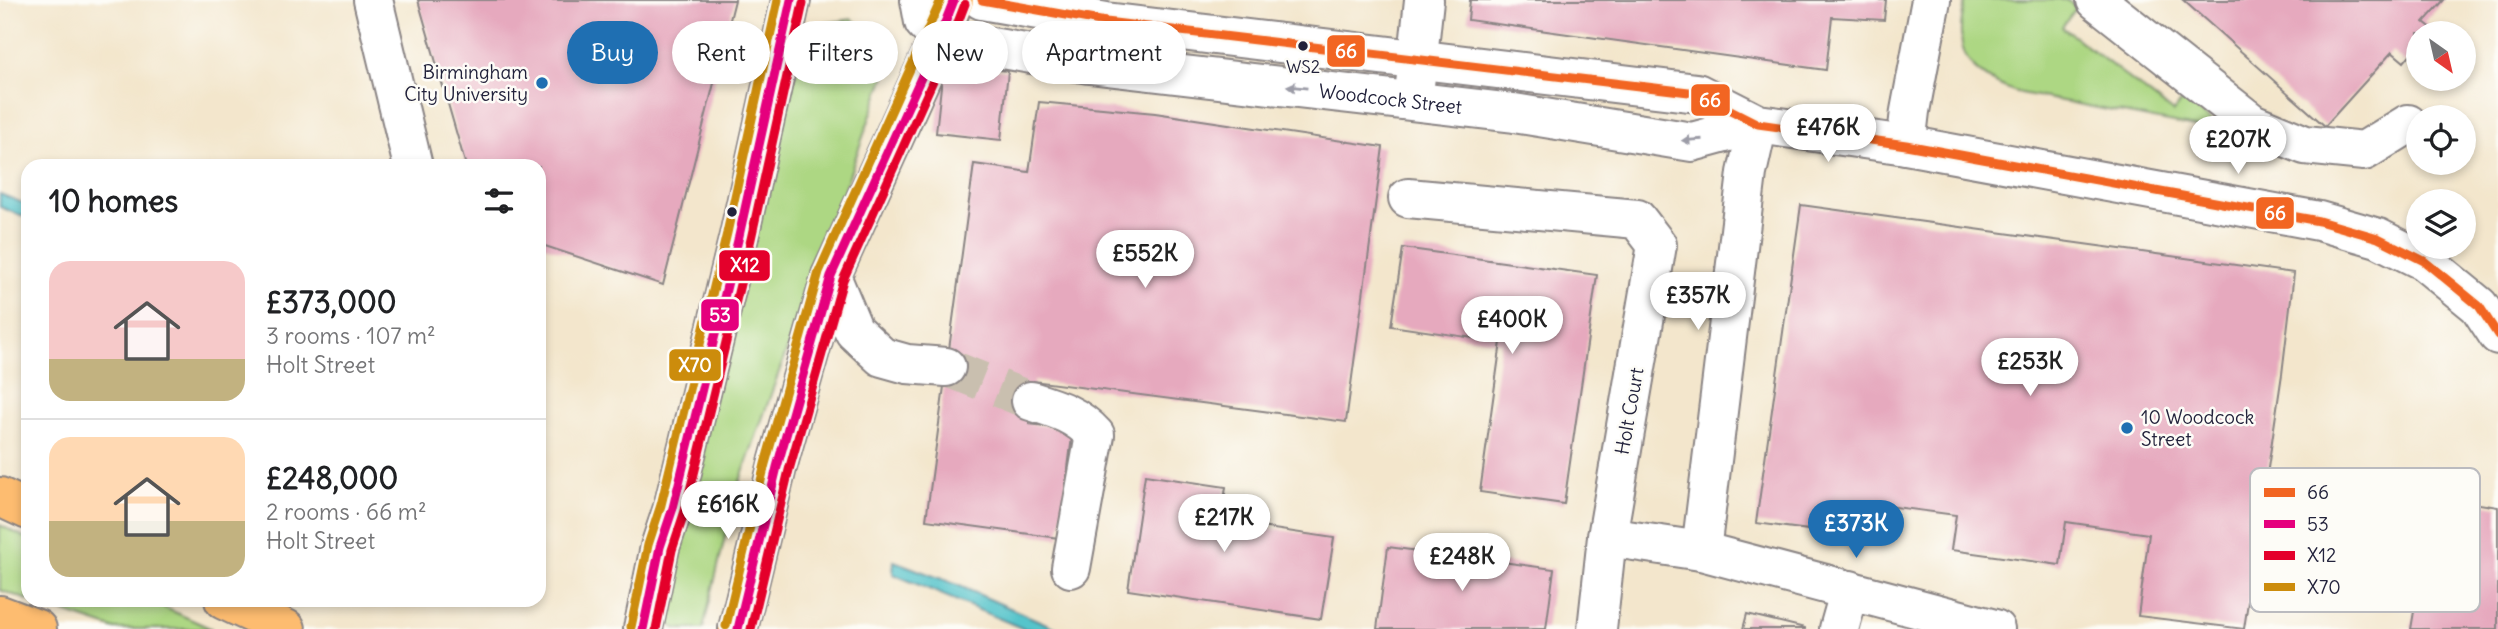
<!DOCTYPE html>
<meta charset="utf-8">
<style>
body{margin:0;font-family:Delius,sans-serif;background:#f6f6f6;color:#202124;height:100vh;display:flex;flex-direction:column;font-size:26px;white-space:nowrap}
*{box-sizing:border-box;margin:0}
p{font-size:23px;color:#757577}
.icon{flex:none;width:38px;height:38px;fill:none;stroke:currentColor;stroke-width:2;stroke-linecap:round;stroke-linejoin:round}
.map{position:relative;flex:1;overflow:hidden}
.panel{position:absolute;left:21px;top:159px;width:525px;height:448px;display:flex;flex-direction:column;background:#fff;border-radius:21px;box-shadow:0 4px 10px #0003}
.panel>*{flex:none}
.top-card{position:absolute;left:567px;top:21px;width:665px;height:63px;display:flex;gap:14px}
.needle{width:46px;rotate:146deg}
.fabs{position:absolute;left:2406px;top:21px;display:grid;gap:14px}
.fabs a{display:grid;place-items:center;width:70px;height:70px;border-radius:50%;background:#fff;box-shadow:0 4px 10px #0003;font-size:35px}
.price{position:absolute;translate:-50% -60px;padding:0 16px;border-radius:24px;background:#fff;color:#222;font-size:23px;line-height:46px;filter:drop-shadow(0 2px 4px #0008)}
.price::after{content:'';position:absolute;left:50%;top:42px;width:21px;height:16px;margin-left:-10px;background:inherit;clip-path:polygon(0 0,100% 0,50% 100%)}
.price.current{background:#1f6fb2;color:#fff}
ul{padding:0;list-style:none}
li{display:flex;align-items:center;gap:21px;height:175px;padding:0 28px}
li+li{border-top:2px solid #e0e0e0}
li span{display:grid;place-items:center;flex:none;width:196px;height:140px;border-radius:21px;color:#555}
li>.icon{margin-inline-start:auto}
span .icon{width:84px;height:84px;fill:#fffc;stroke-width:1}
li b{font-size:30px}
h2{display:flex;justify-content:space-between;align-items:center;height:84px;padding:0 28px;font-size:30px}
.tag{padding:0 24px;border-radius:32px;background:#fff;box-shadow:0 4px 10px #0003;font-size:24px;line-height:63px}
.tag.current{background:#1f6fb2;color:#fff}
.map>svg:first-child{display:block}
.green{fill:#add783;stroke:#687c5f;stroke-width:2}
.water{fill:#56c4cb;stroke:#3c7383;stroke-width:2}
.building{fill:#e6a9be}
.lines{fill:none;stroke-linecap:round;stroke-linejoin:round}
.minor-tunnel{stroke:#c9bfaf;stroke-width:38;stroke-dasharray:38 19;stroke-linecap:butt}
.minor-casing{stroke:#8a8484;stroke-width:42}
.major-casing{stroke:#8a8484;stroke-width:42}
.highway-casing{stroke:#8a8484;stroke-width:42}
.minor{stroke:#fff;stroke-width:38}
.major{stroke:#fdbc70;stroke-width:38}
.highway{stroke:#fdbc70;stroke-width:38}
.bus-1-casing{stroke:#fdfcf7;stroke-width:14}
.bus-2-casing{stroke:#fdfcf7;stroke-width:14}
.bus-3-casing{stroke:#fdfcf7;stroke-width:14}
.bus-4-casing{stroke:#fdfcf7;stroke-width:14}
.bus-1{stroke:#f26522;stroke-width:9}
.bus-2{stroke:#e5007d;stroke-width:9}
.bus-3{stroke:#e4002b;stroke-width:9}
.bus-4{stroke:#cc8c0c;stroke-width:9}
.oneway{fill:#9c9ca7}
.bus-dot{fill:#22223b;stroke:#fdfcf7;stroke-width:2.5}
.poi-dot{fill:#1f6fb2;stroke:#fdfcf7;stroke-width:2.5}
.labels{text-anchor:middle;stroke-width:5;stroke-linejoin:round;paint-order:stroke}
.bus-label{font-size:17px;fill:#22223b;stroke:#fdfcf7}
.poi-label{font-size:19px;fill:#22223b;stroke:#fdfcf7;text-anchor:end}
.street-label{font-size:19px;fill:#22223b;stroke:#fdfcf7}
.key{fill:#fdfcf7;stroke:#bbbbbf;stroke-width:2}
.key-label{font-size:19px;fill:#22223b}
.line-badge{stroke:#fdfcf7;stroke-width:2.5}
.badge-label{font-size:19px;text-anchor:middle;font-weight:bold;fill:#fff}
</style>
<div class="map">
<svg width="2498" height="629" viewBox="0 0 2498 629">
<rect width="100%" height="100%" fill="#fdfcf7"/>
<filter id="ink" filterUnits="userSpaceOnUse"><feTurbulence type="fractalNoise" baseFrequency=".0143" numOctaves="2"/><feDisplacementMap in="SourceGraphic" scale="14" xChannelSelector="R" yChannelSelector="G"/><feConvolveMatrix kernelMatrix="1 2 1 2 8 2 1 2 1" color-interpolation-filters="sRGB"/></filter>
<filter id="wash" filterUnits="userSpaceOnUse"><feTurbulence type="fractalNoise" baseFrequency=".00686" numOctaves="4" result="noise"/><feDisplacementMap in="SourceGraphic" scale="28" xChannelSelector="R" yChannelSelector="G"/><feGaussianBlur stdDeviation="1.57" result="paint"/><feColorMatrix in="noise" values="0 0 0 0 0 0 0 0 0 0 0 0 0 0 0 0 0 1.4 0 .05"/><feComposite in="paint" operator="in"/></filter>
<g filter="url(#wash)">
<rect width="100%" height="100%" fill="#f3e6cc"/>
<!-- green -->
<path class="green" d="M 1966,0 L 2068,0 L 2077,7 L 2062,27 L 2173,112 L 2183,100 L 2216,124 L 2224,118 L 2271,142 L 2016,92 C 1968,74 1951,53 1966,0 Z
M 852,19 L 880,41 L 888,67 L 735,495 L 703,629 L 678,629 L 667,624 L 696,457 L 808,26 Z
M 0,525 L 28,539 L 28,600 L 0,590 Z
M 29,600 L 148,600 L 212,629 L 115,629 Z"/>
<!-- water -->
<path class="water" d="M 0,194 L 28,205 L 28,218 L 0,207 Z
M 894,561 L 955,584 L 1058,629 L 1024,629 L 893,574 Z"/>
<g id="blocks">
<!-- building -->
<path class="building" d="M 418,0 L 735,0 L 663,285 L 539,244 L 539,166 L 466,166 Z
M 1470,0 L 1886,0 L 1884,20 L 1832,17 L 1826,70 L 1468,20 Z
M 2183,0 L 2444,0 L 2424,22 L 2433,29 L 2429,33 L 2418,33 L 2418,45 L 2404,62 L 2392,52 L 2325,126 Z
M 960,66 L 1008,71 L 1001,140 L 936,133 L 942,77 Z
M 1039,102 L 1155,113 L 1383,147 L 1346,422 L 1034,381 L 1029,424 L 1073,429 L 1059,538 L 926,520 L 974,164 L 1029,172 Z
M 1801,205 L 2294,273 L 2282,374 L 2244,629 L 2138,616 L 2149,534 L 2066,522 L 2060,565 L 1951,550 L 1956,515 L 1873,504 L 1868,538 L 1756,523 Z
M 1403,248 L 1597,275 L 1564,504 L 1480,492 L 1501,342 L 1391,326 Z
M 1145,475 L 1226,487 L 1221,521 L 1334,538 L 1321,619 L 1128,590 Z
M 2407,492 L 2498,507 L 2498,629 L 2411,629 L 2416,600 L 2388,595 Z
M 1388,547 L 1554,569 L 1546,629 L 1377,629 Z
M 1747,614 L 1805,628 L 1805,629 L 1743,629 Z"/>
</g>
</g>
<g filter="url(#ink)">
<use href="#blocks" fill-opacity="0" stroke="#8a8484" stroke-width="2"/>
<g class="lines">
<!-- minor-tunnel -->
<path class="minor-tunnel" d="M 946,367 L 1031,401"/>
<defs>
<g id="minor">
<path d="M 373,0 L 413,166"/>
<path id="s1" d="M 920,0 L 924,22 L 939,38 L 1089,64 L 1514,113 L 1692,142 L 1758,124"/>
<path d="M 982,0 L 1106,22 L 1697,93 L 1758,124 L 1906,145 L 2319,221 L 2378,238 L 2424,261 L 2479,306 L 2498,335"/>
<path d="M 2096,0 L 2252,123 L 2305,145 L 2364,151 L 2408,124"/>
<path d="M 1415,85 L 1424,0"/>
<path d="M 1906,145 L 1910,111 L 1931,0"/>
<path d="M 1408,198 L 1637,219 L 1657,245 L 1607,537 L 1597,629"/>
<path d="M 831,276 L 854,331 L 882,357 L 907,364 L 946,367"/>
<path d="M 1031,401 C 1057,409 1077,415 1095,435 L 1071,568"/>
<path d="M 1607,537 L 1701,551 L 1995,629"/>
<path d="M 1701,551 L 1747,173 L 1758,124"/>
<path d="M 1839,629 L 1850,590"/>
</g>
<path id="major" d="M 643,629 L 660,547 L 673,508 L 739,236 L 791,0
M 738,629 L 777,467 L 831,276 L 939,38 L 954,0"/>
<path id="highway" d="M 0,497 L 28,510
M 224,600 L 286,629
M 0,615 L 37,629"/>
</defs>
<!-- minor casing -->
<use href="#minor" class="minor-casing"/>
<!-- major casing -->
<use href="#major" class="major-casing"/>
<!-- highway casing -->
<use href="#highway" class="highway-casing"/>
<!-- minor -->
<use href="#minor" class="minor"/>
<!-- major -->
<use href="#major" class="major"/>
<!-- highway -->
<use href="#highway" class="highway"/>
<defs>
<path id="bus-1" d="M 982,0 L 1106,22 L 1697,93 L 1758,124 L 1906,145 L 2319,221 L 2378,238 L 2424,261 L 2479,306 L 2498,335"/>
<path id="bus-2" d="M 643,629 L 660,547 L 673,508 L 739,236 L 791,0
M 738,629 L 777,467 L 831,276 L 939,38 L 954,0"/>
<path id="bus-3" d="M 656,629 L 672,550 L 685,511 L 751,239 L 803,3
M 751,629 L 789,470 L 843,280 L 950,43 L 965,4"/>
<path id="bus-4" d="M 726,626 L 765,464 L 819,272 L 941,0
M 631,627 L 648,545 L 661,505 L 727,233 L 778,0"/>
</defs>
<!-- bus-1 casing -->
<use href="#bus-1" class="bus-1-casing"/>
<!-- bus-2 casing -->
<use href="#bus-2" class="bus-2-casing"/>
<!-- bus-3 casing -->
<use href="#bus-3" class="bus-3-casing"/>
<!-- bus-4 casing -->
<use href="#bus-4" class="bus-4-casing"/>
<!-- bus-1 -->
<use href="#bus-1" class="bus-1"/>
<!-- bus-2 -->
<use href="#bus-2" class="bus-2"/>
<!-- bus-3 -->
<use href="#bus-3" class="bus-3"/>
<!-- bus-4 -->
<use href="#bus-4" class="bus-4"/>
</g>
<!-- one-way arrows -->
<defs><path id="oneway-solid" d="M-6-.8H1V-3.2L6.5 0L1 3.2V.8H-6Z" transform="scale(1.75)"/></defs>
<g class="oneway">
<use href="#oneway-solid" transform="translate(1297 87) rotate(-174)"/>
<use href="#oneway-solid" transform="translate(1692 140) rotate(176)"/>
</g>
</g>
<!-- markers -->
<g class="bus-dot">
<circle cx="1303" cy="46" r="6"/>
<circle cx="732" cy="212" r="6"/>
</g>
<g class="poi-dot">
<circle cx="542" cy="83" r="7"/>
<circle cx="2127" cy="428" r="7"/>
</g>
<g class="labels">
<!-- bus labels -->
<g class="bus-label">
<text x="1303" y="73">WS2</text>
</g>
<!-- poi labels -->
<g class="poi-label">
<text x="528" y="79">Birmingham<tspan x="528" dy="22">City University</tspan></text>
<text x="2141" y="424" text-anchor="start">10 Woodcock<tspan x="2141" dy="22">Street</tspan></text>
</g>
<!-- street labels -->
<g class="street-label">
<text dy="7" stroke="none"><textPath href="#s1" startOffset="500">Woodcock Street</textPath></text>
<text transform="translate(1629 411) rotate(-80)" y="7">Holt Court</text>
</g>
</g>
<!-- legend -->
<rect x="2250" y="468" width="230" height="144" rx="10" class="key"/>
<rect x="2264" y="488" width="31" height="9" fill="#f26522"/>
<rect x="2264" y="520" width="31" height="8" fill="#e5007d"/>
<rect x="2264" y="551" width="31" height="9" fill="#e4002b"/>
<rect x="2264" y="583" width="31" height="8" fill="#cc8c0c"/>
<g class="key-label">
<text x="2307" y="499">66</text>
<text x="2307" y="531">53</text>
<text x="2307" y="562">X12</text>
<text x="2307" y="594">X70</text>
</g>
<g class="line-badge">
<rect x="1326" y="34" width="40" height="34" rx="7" fill="#f26522"/>
<rect x="1690" y="83" width="41" height="34" rx="7" fill="#f26522"/>
<rect x="2255" y="196" width="40" height="34" rx="7" fill="#f26522"/>
<rect x="718" y="249" width="53" height="33" rx="7" fill="#e4002b"/>
<rect x="700" y="298" width="40" height="34" rx="7" fill="#e5007d"/>
<rect x="668" y="348" width="54" height="34" rx="7" fill="#cc8c0c"/>
</g>
<g class="badge-label">
<text x="1346" y="58">66</text>
<text x="1710" y="107">66</text>
<text x="2275" y="220">66</text>
<text x="745" y="272">X12</text>
<text x="720" y="322">53</text>
<text x="695" y="372">X70</text>
</g>
</svg>
<div class="fabs">
<a><svg class="needle" viewBox="-14 -14 28 28"><path d="M0-13l5 13h-10z" fill="#e53935"/><path d="M0 13l5-13h-10z" fill="#757577"/></svg></a>
<a><svg class="icon" aria-label="locate" viewBox="0 0 24 24"><circle cx="12" cy="12" r="6"/><path d="M12 2v4M12 18v4M2 12h4M18 12h4"/></svg></a>
<a><svg class="icon" aria-label="layers" viewBox="0 0 24 24"><path d="M12 4l9 5-9 5-9-5zM3 14l9 5 9-5"/></svg></a>
</div>
<b class="price" style="left:1828px;top:164px">£476K</b>
<b class="price" style="left:2238px;top:176px">£207K</b>
<b class="price" style="left:1145px;top:290px">£552K</b>
<b class="price" style="left:1698px;top:332px">£357K</b>
<b class="price" style="left:1512px;top:356px">£400K</b>
<b class="price" style="left:2030px;top:398px">£253K</b>
<b class="price" style="left:728px;top:541px">£616K</b>
<b class="price" style="left:1224px;top:554px">£217K</b>
<b class="price current" style="left:1856px;top:560px">£373K</b>
<b class="price" style="left:1462px;top:593px">£248K</b>
<div class="top-card">
<a class="tag current">Buy</a>
<a class="tag">Rent</a>
<a class="tag">Filters</a>
<a class="tag">New</a>
<a class="tag">Apartment</a>
</div>
<section class="panel">
<h2>10 homes<svg class="icon" aria-label="filters" viewBox="0 0 24 24"><path d="M4 7h16M4 17h16"/><circle cx="9" cy="7" r="2"/><circle cx="15" cy="17" r="2"/></svg></h2>
<ul>
<li><span style="background:linear-gradient(#f6c9c9 70%,#c2b280 0)"><svg class="icon" aria-label="home" viewBox="0 0 24 24"><path d="M3 11l9-7 9 7M6 9v11h12V9"/></svg></span><div><b>£373,000</b><p>3 rooms · 107 m²</p><p>Holt Street</p></div></li>
<li><span style="background:linear-gradient(#ffd9b3 60%,#c2b280 0)"><svg class="icon" aria-label="home" viewBox="0 0 24 24"><path d="M3 11l9-7 9 7M6 9v11h12V9"/></svg></span><div><b>£248,000</b><p>2 rooms · 66 m²</p><p>Holt Street</p></div></li>
</ul>
</section>
</div>
